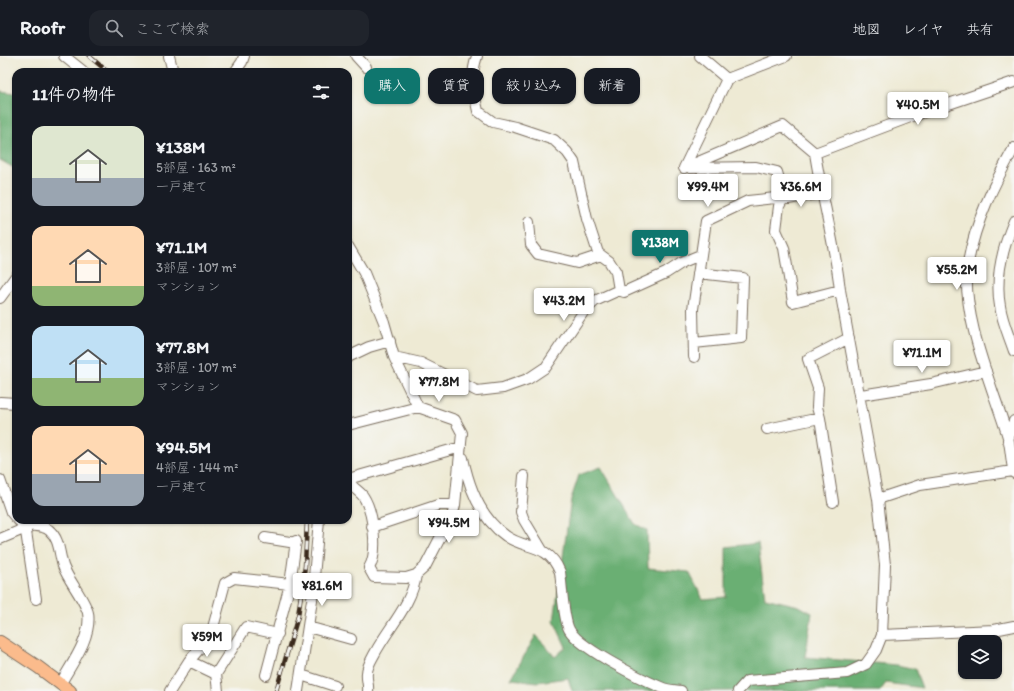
<!DOCTYPE html>
<html lang="ja">
<meta charset="utf-8">
<style>
body{margin:0;font-family:Itim,"Klee One",sans-serif;background:#20242c;color:#f1f3f6;height:100vh;display:flex;flex-direction:column;font-size:15px;white-space:nowrap}
*{box-sizing:border-box;margin:0}
p{font-size:13px;color:#9ea1a6}
.icon{flex:none;width:22px;height:22px;fill:none;stroke:currentColor;stroke-width:2;stroke-linecap:round;stroke-linejoin:round}
.map{position:relative;flex:1;overflow:hidden}
.details{position:absolute;left:12px;top:12px;width:340px;height:456px;display:flex;flex-direction:column;background:#171b24;border-radius:12px;box-shadow:0 1px 3px #0004}
.details>*{flex:none}
.banner{position:absolute;left:364px;top:12px;width:380px;height:36px;display:flex;gap:8px}
.buttons{position:absolute;left:958px;top:579px;display:grid;gap:8px}
.buttons a{display:grid;place-items:center;width:44px;height:44px;border-radius:8px;background:#171b24;box-shadow:0 1px 3px #0004;font-size:20px}
.price{position:absolute;translate:-50% -34px;padding:0 9px;border-radius:4px;background:#fff;color:#222;font-size:13px;line-height:26px;filter:drop-shadow(0 1px 2px #0008)}
.price::after{content:'';position:absolute;left:50%;top:24px;width:12px;height:9px;margin-left:-6px;background:inherit;clip-path:polygon(0 0,100% 0,50% 100%)}
.price.on{background:#0f766e;color:#fff}
ul{padding:0;list-style:none}
li{display:flex;align-items:center;gap:12px;height:100px;padding:0 20px}
li span{display:grid;place-items:center;flex:none;width:112px;height:80px;border-radius:12px;color:#555}
li>.icon{margin-inline-start:auto}
span .icon{width:48px;height:48px;fill:#fffc;stroke-width:1}
li b{font-size:17px}
h2{display:flex;justify-content:space-between;align-items:center;height:48px;padding:0 20px;font-size:17px}
.pill{padding:0 14px;border-radius:12px;background:#171b24;box-shadow:0 1px 3px #0004;font-size:14px;line-height:36px}
.pill.on{background:#0f766e;color:#fff}
header{display:flex;align-items:center;gap:24px;box-sizing:border-box;height:56px;padding:0 20px;background:#171b24;border-bottom:1px solid #363941}
header strong{font-size:19px}
nav{display:flex;gap:22px;margin-inline-start:auto;font-size:14px}
.search{width:280px;height:36px;background:#20242c;display:flex;align-items:center;gap:10px;box-sizing:border-box;padding:0 14px;border-radius:12px;color:#9ea1a6;font-size:15px}
.map>svg:first-child{display:block}
.forest{fill:#6baf73;stroke:#536c48}
.lines{fill:none;stroke-linecap:round;stroke-linejoin:round}
.minor-casing{stroke:#7a6d5e;stroke-width:12}
.major-casing{stroke:#7a6d5e;stroke-width:14}
.minor{stroke:#fff;stroke-width:10}
.major{stroke:#fbbb8c;stroke-width:12}
.rail-casing{stroke:#3b2a1e;stroke-width:4.5}
.rail{stroke:#f6f6f2;stroke-width:3;stroke-dasharray:9;stroke-linecap:butt}
</style>
<header>
<strong>Roofr</strong>
<div class="search"><svg class="icon" aria-label="search" viewBox="0 0 24 24"><circle cx="10" cy="10" r="6"/><path d="M15 15l6 6"/></svg>ここで検索</div>
<nav><a>地図</a><a>レイヤ</a><a>共有</a></nav>
</header>
<div class="map">
<svg width="1014" height="635" viewBox="0 0 1014 635">
<rect width="100%" height="100%" fill="#f6f6f2"/>
<filter id="ink" filterUnits="userSpaceOnUse"><feTurbulence type="fractalNoise" baseFrequency=".025" numOctaves="2"/><feDisplacementMap in="SourceGraphic" scale="8" xChannelSelector="R" yChannelSelector="G"/><feConvolveMatrix kernelMatrix="1 2 1 2 8 2 1 2 1" color-interpolation-filters="sRGB"/></filter>
<filter id="wash" filterUnits="userSpaceOnUse"><feTurbulence type="fractalNoise" baseFrequency=".012" numOctaves="4" result="noise"/><feDisplacementMap in="SourceGraphic" scale="16" xChannelSelector="R" yChannelSelector="G"/><feGaussianBlur stdDeviation="0.9" result="paint"/><feColorMatrix in="noise" values="0 0 0 0 0 0 0 0 0 0 0 0 0 0 0 0 0 1.4 0 .05"/><feComposite in="paint" operator="in"/></filter>
<g filter="url(#wash)">
<rect width="100%" height="100%" fill="#eeead4"/>
<!-- forest -->
<path class="forest" d="M 0,35 L 16,37 L 16,113 L 0,104 Z
M 601,411 L 635,468 L 647,474 L 648,512 L 689,516 L 703,543 L 726,541 L 726,491 L 758,487 L 765,542 L 799,550 L 812,557 L 805,601 L 897,609 L 915,613 L 922,632 L 886,627 L 880,635 L 572,635 L 568,622 L 538,626 L 511,623 L 536,579 L 555,601 L 566,591 L 554,565 L 571,443 L 579,419 Z"/>
</g>
<g filter="url(#ink)">
<g class="lines">
<defs>
<path id="minor" d="M 64,0 L 84,16
M 169,0 L 172,12 L 171,16
M 356,0 L 366,11
M 477,0 C 470,21 473,34 478,55 L 493,66 L 515,71 L 554,84 L 567,96 L 574,106 L 587,163 L 598,197 L 609,205 L 616,216 L 619,234
M 700,0 L 727,23
M 235,16 L 242,6 L 244,0
M 1014,92 C 994,128 975,166 968,207 C 960,258 993,332 1008,381 C 1011,393 1011,406 1014,417
M 815,97 L 913,60 L 1014,26
M 684,112 L 783,70 L 815,97 C 822,143 835,188 840,234 L 878,443 L 885,509 L 882,579 L 876,594 L 866,608 L 847,617 L 747,625 L 738,635
M 684,112 L 727,23 L 786,0
M 690,112 L 756,111 L 777,116 L 784,141 L 748,145 L 706,165 L 693,253 L 694,301
M 821,137 L 788,143 L 784,141 L 779,150 L 776,174 L 784,192 L 793,246 L 840,234
M 1014,165 C 1003,191 995,222 1000,250 C 1002,265 1009,280 1014,295
M 529,166 L 531,189 L 538,198 L 577,207 L 601,199
M 348,190 L 364,217 L 384,266 L 394,301 L 418,351 L 455,364 L 462,377 L 455,449 L 453,457 L 425,511 L 416,519 L 406,522 L 374,521 L 369,512 C 379,496 373,455 363,440 C 358,434 351,431 348,424
M 619,234 L 624,236 L 666,217 L 683,206 L 700,199
M 0,242 L 16,220
M 694,287 L 741,282 L 743,222 L 698,217
M 348,301 L 369,291 L 390,285
M 394,301 L 421,307 L 477,335 L 503,332 L 528,323 L 546,311 L 584,255 L 595,245 L 619,234
M 861,339 L 931,328 L 986,315
M 0,346 L 16,347
M 820,362 L 817,351 L 818,332 L 808,303 L 849,282
M 348,369 L 418,351
M 767,373 L 820,362 L 833,446
M 1008,384 L 1014,365
M 463,402 C 469,432 480,462 506,480 C 525,494 548,486 560,516 C 562,531 563,557 568,571 C 574,590 643,624 663,632 C 668,634 675,634 681,635
M 524,420 L 521,456 L 524,464 L 542,494
M 348,423 L 461,391
M 0,424 L 11,456 L 16,462
M 878,443 L 920,429 L 1013,415
M 18,464 C 26,473 40,467 49,474 C 60,483 59,498 63,510 C 68,524 85,544 88,557 C 92,581 72,607 61,627
M 25,469 L 36,543
M 372,471 L 438,449 L 455,449
M 265,482 L 296,487
M 0,483 L 19,475 L 25,469
M 308,571 L 351,583
M 882,579 L 994,574 L 1014,570
M 189,605 L 216,618
M 266,619 L 290,528 L 296,485
M 301,619 L 335,630
M 170,635 L 189,605 L 211,579 L 225,527 L 234,522 L 290,528
M 218,635 L 216,618 L 246,571 L 278,578
M 298,635 L 312,544 L 319,464
M 368,635 C 369,629 366,623 367,617 C 367,610 372,603 375,597 C 389,571 412,548 416,519"/>
<path id="major" d="M 0,586 L 38,611 L 70,635"/>
</defs>
<!-- minor casing -->
<use href="#minor" class="minor-casing"/>
<!-- major casing -->
<use href="#major" class="major-casing"/>
<!-- minor -->
<use href="#minor" class="minor"/>
<!-- major -->
<use href="#major" class="major"/>
<defs>
<path id="rail" d="M 89,0 L 108,16
M 276,635 L 298,560 L 305,510 L 307,464"/>
</defs>
<!-- rail casing -->
<use href="#rail" class="rail-casing"/>
<!-- rail -->
<use href="#rail" class="rail"/>
</g>
</g>
</svg>
<div class="buttons">
<a><svg class="icon" aria-label="layers" viewBox="0 0 24 24"><path d="M12 4l9 5-9 5-9-5zM3 14l9 5 9-5"/></svg></a>
</div>
<b class="price" style="left:918px;top:70px">¥40.5M</b>
<b class="price" style="left:708px;top:152px">¥99.4M</b>
<b class="price" style="left:801px;top:152px">¥36.6M</b>
<b class="price on" style="left:660px;top:208px">¥138M</b>
<b class="price" style="left:957px;top:235px">¥55.2M</b>
<b class="price" style="left:564px;top:266px">¥43.2M</b>
<b class="price" style="left:922px;top:318px">¥71.1M</b>
<b class="price" style="left:439px;top:347px">¥77.8M</b>
<b class="price" style="left:449px;top:488px">¥94.5M</b>
<b class="price" style="left:322px;top:551px">¥81.6M</b>
<b class="price" style="left:207px;top:602px">¥59M</b>
<div class="banner">
<a class="pill on">購入</a>
<a class="pill">賃貸</a>
<a class="pill">絞り込み</a>
<a class="pill">新着</a>
</div>
<section class="details">
<h2>11件の物件<svg class="icon" aria-label="filters" viewBox="0 0 24 24"><path d="M4 7h16M4 17h16"/><circle cx="9" cy="7" r="2"/><circle cx="15" cy="17" r="2"/></svg></h2>
<ul>
<li><span style="background:linear-gradient(#dfe7d0 65%,#9aa5b1 0)"><svg class="icon" aria-label="home" viewBox="0 0 24 24"><path d="M3 11l9-7 9 7M6 9v11h12V9"/></svg></span><div><b>¥138M</b><p>5部屋 · 163 m²</p><p>一戸建て</p></div></li>
<li><span style="background:linear-gradient(#ffd9b3 75%,#8fb573 0)"><svg class="icon" aria-label="home" viewBox="0 0 24 24"><path d="M3 11l9-7 9 7M6 9v11h12V9"/></svg></span><div><b>¥71.1M</b><p>3部屋 · 107 m²</p><p>マンション</p></div></li>
<li><span style="background:linear-gradient(#bfe0f5 65%,#8fb573 0)"><svg class="icon" aria-label="home" viewBox="0 0 24 24"><path d="M3 11l9-7 9 7M6 9v11h12V9"/></svg></span><div><b>¥77.8M</b><p>3部屋 · 107 m²</p><p>マンション</p></div></li>
<li><span style="background:linear-gradient(#ffd9b3 60%,#9aa5b1 0)"><svg class="icon" aria-label="home" viewBox="0 0 24 24"><path d="M3 11l9-7 9 7M6 9v11h12V9"/></svg></span><div><b>¥94.5M</b><p>4部屋 · 144 m²</p><p>一戸建て</p></div></li>
</ul>
</section>
</div>
